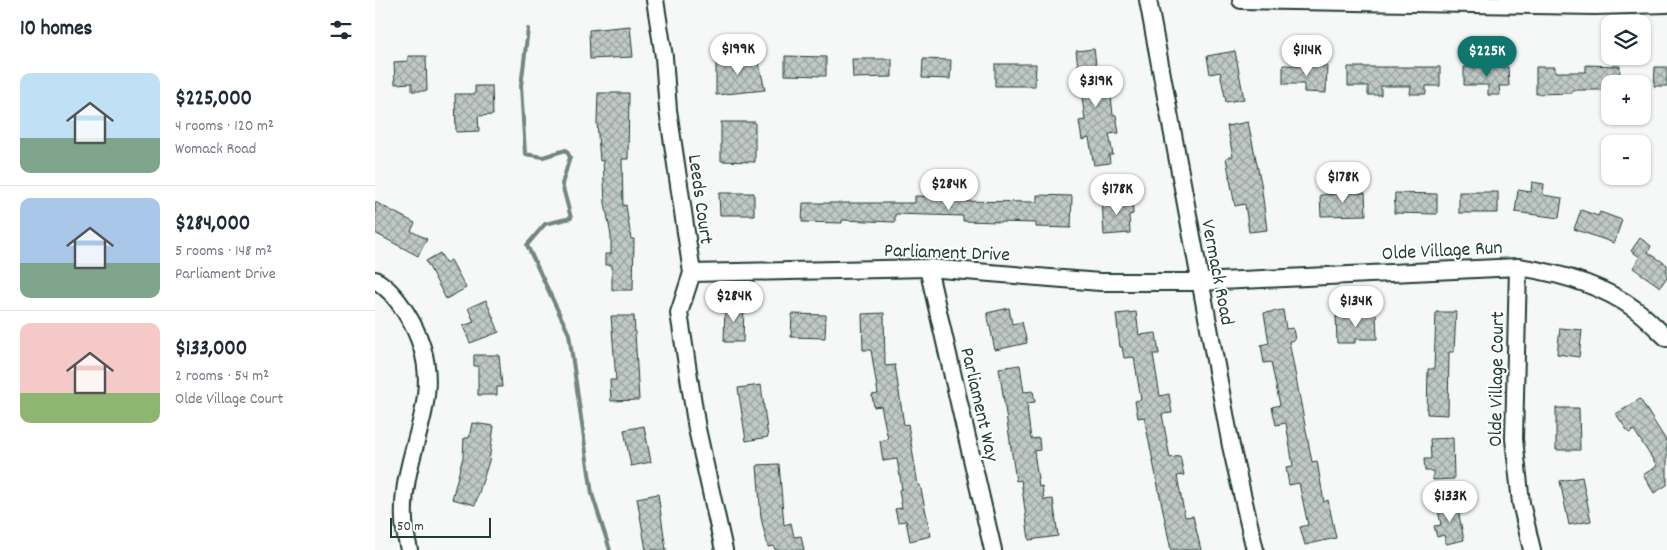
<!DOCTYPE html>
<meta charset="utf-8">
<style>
body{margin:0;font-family:Dekko,sans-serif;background:#f2f2f3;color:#1f2937;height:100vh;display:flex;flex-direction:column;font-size:19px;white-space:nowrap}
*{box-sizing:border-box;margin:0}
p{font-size:16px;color:#747a83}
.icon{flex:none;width:28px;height:28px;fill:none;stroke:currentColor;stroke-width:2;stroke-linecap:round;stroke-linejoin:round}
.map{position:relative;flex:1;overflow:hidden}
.sheet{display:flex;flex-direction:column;background:#fff;width:375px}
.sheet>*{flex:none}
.buttons{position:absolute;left:1226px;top:15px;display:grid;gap:10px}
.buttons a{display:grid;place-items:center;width:50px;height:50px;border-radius:10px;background:#fff;box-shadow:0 1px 4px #0004;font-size:25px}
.scale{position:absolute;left:15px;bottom:12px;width:101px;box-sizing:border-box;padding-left:5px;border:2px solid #1f3d34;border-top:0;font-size:14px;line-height:18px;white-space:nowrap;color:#1f3d34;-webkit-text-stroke:4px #fff;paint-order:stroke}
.price{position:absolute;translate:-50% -42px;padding:0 11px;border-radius:18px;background:#fff;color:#222;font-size:16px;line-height:32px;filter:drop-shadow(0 1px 2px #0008)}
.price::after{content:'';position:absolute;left:50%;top:30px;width:15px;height:11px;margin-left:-8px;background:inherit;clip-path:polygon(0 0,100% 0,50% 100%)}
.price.active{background:#0f766e;color:#fff}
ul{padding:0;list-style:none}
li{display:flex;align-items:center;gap:15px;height:125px;padding:0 20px}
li+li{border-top:1px solid #e0e1e3}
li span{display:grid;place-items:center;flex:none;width:140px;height:100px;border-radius:10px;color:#555}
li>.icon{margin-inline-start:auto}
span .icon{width:60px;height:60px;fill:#fffc;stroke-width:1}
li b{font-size:21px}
h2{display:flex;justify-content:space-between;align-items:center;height:60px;padding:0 20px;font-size:21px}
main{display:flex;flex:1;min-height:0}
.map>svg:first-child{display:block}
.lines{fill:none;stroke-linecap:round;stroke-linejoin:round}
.stream{stroke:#72857f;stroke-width:4}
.building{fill:url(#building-cross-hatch);stroke:#1f3d34}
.minor-casing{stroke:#1f3d34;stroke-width:20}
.minor{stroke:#fff;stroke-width:16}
.labels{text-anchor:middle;stroke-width:4;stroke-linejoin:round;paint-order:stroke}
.street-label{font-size:20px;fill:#1f3d34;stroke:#fff}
</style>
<main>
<section class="sheet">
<h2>10 homes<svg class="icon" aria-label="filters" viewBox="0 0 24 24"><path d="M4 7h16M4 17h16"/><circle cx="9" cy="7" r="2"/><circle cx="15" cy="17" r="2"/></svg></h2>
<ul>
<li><span style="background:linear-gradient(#bfe0f5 65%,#7fa58c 0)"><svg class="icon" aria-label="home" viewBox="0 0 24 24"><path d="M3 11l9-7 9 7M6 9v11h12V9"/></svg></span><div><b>$225,000</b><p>4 rooms · 120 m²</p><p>Womack Road</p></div></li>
<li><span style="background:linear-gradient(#a9c7e8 65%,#7fa58c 0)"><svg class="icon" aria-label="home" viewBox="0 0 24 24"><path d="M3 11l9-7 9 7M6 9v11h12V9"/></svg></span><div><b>$284,000</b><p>5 rooms · 148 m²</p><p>Parliament Drive</p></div></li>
<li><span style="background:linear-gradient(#f6c9c9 70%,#8fb573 0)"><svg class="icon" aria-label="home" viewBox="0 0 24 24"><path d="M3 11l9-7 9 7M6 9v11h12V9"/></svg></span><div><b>$133,000</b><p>2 rooms · 54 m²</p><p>Olde Village Court</p></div></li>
</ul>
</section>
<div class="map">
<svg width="1292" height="550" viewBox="0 0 1292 550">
<defs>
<pattern id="building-cross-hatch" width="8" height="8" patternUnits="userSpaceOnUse" patternTransform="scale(1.25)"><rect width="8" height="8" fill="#c0c9c6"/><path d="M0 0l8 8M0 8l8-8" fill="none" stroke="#9ba4a2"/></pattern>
</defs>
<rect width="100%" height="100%" fill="#f6f7f7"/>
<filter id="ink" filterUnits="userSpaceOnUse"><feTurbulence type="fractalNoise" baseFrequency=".02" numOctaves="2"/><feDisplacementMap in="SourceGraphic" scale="10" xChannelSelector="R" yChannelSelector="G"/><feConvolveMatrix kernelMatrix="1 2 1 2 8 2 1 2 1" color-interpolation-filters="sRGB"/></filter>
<g filter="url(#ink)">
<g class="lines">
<!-- stream -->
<path class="stream" d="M 153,29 L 146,86 L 150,154 L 168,157 L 191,150 L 195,157 L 187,184 L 196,218 L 170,224 L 152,245 L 194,334 L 217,494 L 235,550"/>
</g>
<!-- building -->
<path class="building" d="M 255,26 L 258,57 L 215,59 L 214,30 Z
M 719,49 L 723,79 L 734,78 L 738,115 L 741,115 L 744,133 L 734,134 L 738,155 L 734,155 L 735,163 L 719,165 L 714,138 L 707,140 L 704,121 L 710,120 L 701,51 Z
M 860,51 L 869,99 L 851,102 L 845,72 L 835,74 L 832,56 Z
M 33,56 L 51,56 L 52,91 L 37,91 L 37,83 L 20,84 L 19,62 L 33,61 Z
M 410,56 L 451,57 L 451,76 L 410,75 Z
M 341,59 L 383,59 L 390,90 L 341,95 Z
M 477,59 L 517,59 L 517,77 L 478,78 Z
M 548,59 L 576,60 L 575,79 L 547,78 Z
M 620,64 L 661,64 L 660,86 L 620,86 Z
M 908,65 L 952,66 L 951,93 L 929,92 L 929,84 L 908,84 Z
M 1211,65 L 1245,66 L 1244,84 L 1235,84 L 1235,90 L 1197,90 L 1197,93 L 1161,94 L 1161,67 L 1180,67 L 1180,72 L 1211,72 Z
M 973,67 L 1065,67 L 1065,86 L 1051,86 L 1051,94 L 1035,94 L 1036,86 L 1006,86 L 1006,95 L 993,95 L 993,86 L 973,86 Z
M 1089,67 L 1133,67 L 1134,86 L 1124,86 L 1125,95 L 1113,95 L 1113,85 L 1089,85 Z
M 1280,67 L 1292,67 L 1292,86 L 1279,86 Z
M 100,86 L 117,86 L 118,115 L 103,116 L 104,131 L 81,132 L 80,94 L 100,94 Z
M 223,93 L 254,93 L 253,159 L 247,159 L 248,206 L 251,205 L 256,239 L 259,239 L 258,290 L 237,290 L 237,265 L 230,265 L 230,254 L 236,254 L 236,236 L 230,203 L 228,160 L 225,161 L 222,122 Z
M 346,122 L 380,122 L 380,162 L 346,161 Z
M 873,122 L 886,183 L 892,230 L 874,232 L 870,204 L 860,206 L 851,158 L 858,156 L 852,126 Z
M 1157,182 L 1169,184 L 1168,195 L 1187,198 L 1184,218 L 1140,212 L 1143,190 L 1156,192 Z
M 965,187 L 977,187 L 977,193 L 990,193 L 991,215 L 946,216 L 945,195 L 965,194 Z
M 1084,192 L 1123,192 L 1123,213 L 1084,213 Z
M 344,193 L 379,193 L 379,215 L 345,215 Z
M 1020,193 L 1062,194 L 1062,214 L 1019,213 Z
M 662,195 L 697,196 L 696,228 L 661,227 L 661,223 L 588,221 L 588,216 L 520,214 L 520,222 L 467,220 L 467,223 L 427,222 L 428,203 L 540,203 L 540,196 L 577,197 L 577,201 L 662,202 Z
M 757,198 L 758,214 L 754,215 L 755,233 L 729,235 L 727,200 Z
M 0,202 L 40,223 L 36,231 L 52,239 L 43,256 L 0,233 Z
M 1206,210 L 1223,216 L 1225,212 L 1247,220 L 1239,243 L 1199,229 Z
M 1265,238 L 1276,246 L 1273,252 L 1292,265 L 1292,277 L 1285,287 L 1258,268 L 1265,257 L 1256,251 Z
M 65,253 L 71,263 L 76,260 L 91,288 L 71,299 L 51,261 Z
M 111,300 L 124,332 L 95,343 L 88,326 L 99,322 L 93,308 Z
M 350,304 L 369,305 L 368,342 L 349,342 Z
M 634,308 L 637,324 L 647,322 L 652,343 L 620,350 L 612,313 Z
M 908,310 L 911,329 L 918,328 L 920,340 L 914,341 L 937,462 L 942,461 L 949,502 L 953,500 L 961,538 L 930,545 L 925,527 L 933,525 L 924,483 L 914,485 L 911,467 L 918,466 L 911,423 L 901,425 L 897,407 L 905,405 L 896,362 L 889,363 L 886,345 L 894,343 L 889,313 Z
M 761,312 L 764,335 L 781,333 L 784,354 L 778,354 L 785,396 L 794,394 L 797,413 L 787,414 L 795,458 L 805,456 L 809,475 L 802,476 L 810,517 L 818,516 L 826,550 L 796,550 L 769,417 L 763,418 L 760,401 L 766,400 L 759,357 L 749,358 L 747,347 L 745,347 L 741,314 Z
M 1061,312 L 1081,312 L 1079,352 L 1074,352 L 1073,415 L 1052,414 L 1053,369 L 1059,369 Z
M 509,313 L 510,366 L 520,365 L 529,425 L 533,424 L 543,485 L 545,485 L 556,536 L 535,541 L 531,521 L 523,522 L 520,509 L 527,508 L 524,490 L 527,489 L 522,459 L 508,461 L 505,441 L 513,439 L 506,406 L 499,407 L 497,395 L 503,394 L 496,350 L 488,350 L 487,314 Z
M 417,314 L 451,315 L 450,338 L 416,337 Z
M 1001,314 L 1002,339 L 980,339 L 980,343 L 962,343 L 961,316 Z
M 236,316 L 259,316 L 264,400 L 236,401 L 235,380 L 241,380 Z
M 1185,328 L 1207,330 L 1204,357 L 1182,354 Z
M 99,355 L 124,355 L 127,387 L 122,387 L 122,395 L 103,395 L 103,366 L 99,366 Z
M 645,365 L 649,392 L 658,391 L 660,402 L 652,403 L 653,416 L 656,439 L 664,438 L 665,450 L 659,451 L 664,487 L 667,486 L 669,500 L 678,499 L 683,536 L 654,540 L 646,480 L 641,481 L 624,368 Z
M 386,385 L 393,437 L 371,441 L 363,388 Z
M 1265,399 L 1292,442 L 1292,485 L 1279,493 L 1268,475 L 1282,466 L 1259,430 L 1254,433 L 1241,414 Z
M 1181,408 L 1204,408 L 1205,450 L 1181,450 Z
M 97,423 L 119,426 L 114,461 L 100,505 L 77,499 L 88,457 L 89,438 L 94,438 Z
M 269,426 L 276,462 L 256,466 L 249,430 Z
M 1078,438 L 1079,479 L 1058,480 L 1058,471 L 1050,471 L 1049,459 L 1056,459 L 1055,439 Z
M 404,464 L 409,525 L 416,523 L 419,537 L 426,536 L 429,550 L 400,550 L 399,546 L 393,547 L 386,518 L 382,465 Z
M 1207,477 L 1216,521 L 1194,525 L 1185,481 Z
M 283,494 L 291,550 L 271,550 L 262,498 Z
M 1081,500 L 1089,540 L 1071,544 L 1069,535 L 1062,537 L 1059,526 L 1066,525 L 1062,505 Z"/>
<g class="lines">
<defs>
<path id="minor" d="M 280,0 L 289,57 L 293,110 L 317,273 L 304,313 L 322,429 L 349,550
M 773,0 L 856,446 L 880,550
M 866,0 L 1220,6 L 1292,4
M 1143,267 L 1139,439 L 1146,503 L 1157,550
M 553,268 L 618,550
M 317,273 L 553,268 L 725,282 L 824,282 L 1143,267 C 1184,273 1227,285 1261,310 C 1272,318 1282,329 1292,338
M 0,280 C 13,287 23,300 31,313 C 81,392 25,442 29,520 C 29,530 32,540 34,550"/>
</defs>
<!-- minor casing -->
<use href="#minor" class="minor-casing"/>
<!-- minor -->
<use href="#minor" class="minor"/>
</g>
</g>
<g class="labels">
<!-- street labels -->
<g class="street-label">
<text transform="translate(327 199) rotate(82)" y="7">Leeds Court</text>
<text transform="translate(1067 249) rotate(-3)" y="7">Olde Village Run</text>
<text transform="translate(572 251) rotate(2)" y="7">Parliament Drive</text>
<text transform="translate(844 272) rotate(79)" y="7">Vermack Road</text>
<text transform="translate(1120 379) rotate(-89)" y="7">Olde Village Court</text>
<text transform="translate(606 404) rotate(77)" y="7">Parliament Way</text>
</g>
</g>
</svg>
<div class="buttons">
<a><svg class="icon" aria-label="layers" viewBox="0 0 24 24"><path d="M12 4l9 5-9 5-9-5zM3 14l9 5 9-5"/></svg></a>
<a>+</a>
<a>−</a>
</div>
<div class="scale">50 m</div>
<b class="price" style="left:363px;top:76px">$199K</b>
<b class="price" style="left:932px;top:77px">$114K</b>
<b class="price active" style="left:1112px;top:78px">$225K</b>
<b class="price" style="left:721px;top:108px">$319K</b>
<b class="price" style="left:968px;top:204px">$178K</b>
<b class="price" style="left:574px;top:211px">$284K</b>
<b class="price" style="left:742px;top:216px">$178K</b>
<b class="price" style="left:359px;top:323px">$284K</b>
<b class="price" style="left:981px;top:328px">$134K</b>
<b class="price" style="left:1075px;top:523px">$133K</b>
</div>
</main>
